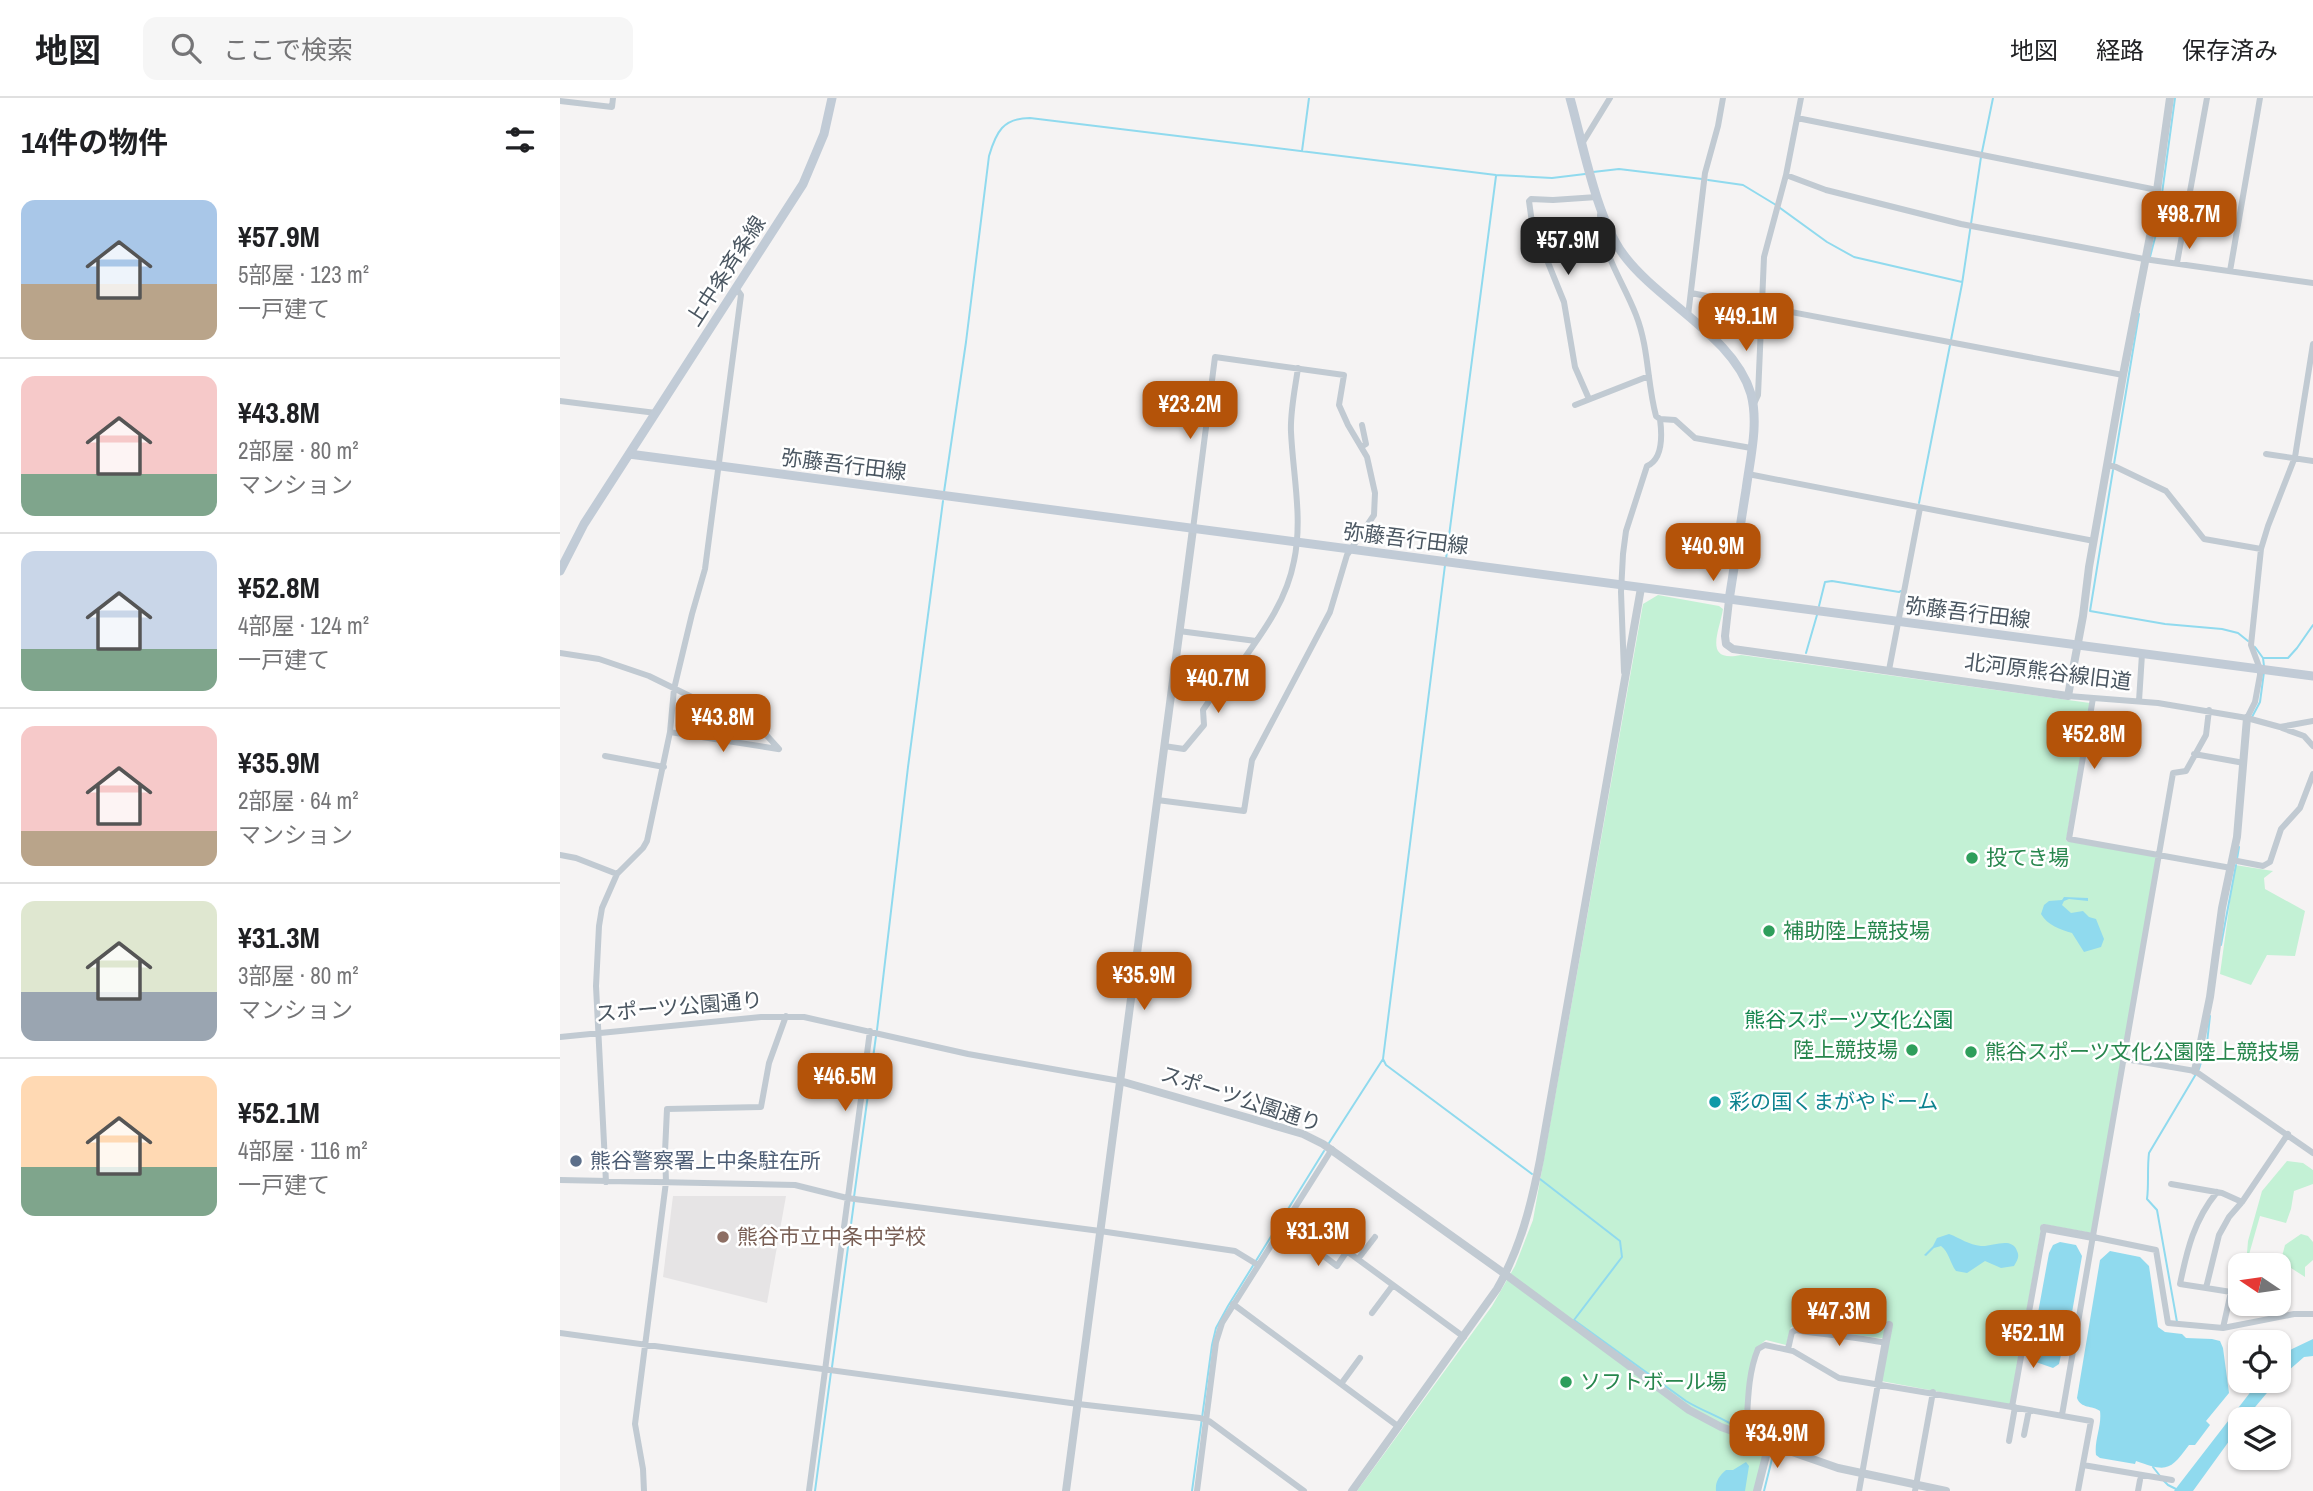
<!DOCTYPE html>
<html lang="ja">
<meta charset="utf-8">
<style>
body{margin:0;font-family:"Archivo Narrow","Noto Sans JP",sans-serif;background:#f6f6f6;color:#202124;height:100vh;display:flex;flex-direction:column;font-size:26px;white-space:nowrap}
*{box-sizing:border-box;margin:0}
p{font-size:23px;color:#757577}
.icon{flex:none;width:38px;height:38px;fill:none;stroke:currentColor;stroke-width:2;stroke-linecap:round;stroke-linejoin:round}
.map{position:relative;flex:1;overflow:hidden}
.drawer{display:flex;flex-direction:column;background:#fff;width:560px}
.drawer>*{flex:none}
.needle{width:46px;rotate:283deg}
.tools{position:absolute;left:1668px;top:1155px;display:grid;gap:14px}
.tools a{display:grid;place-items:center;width:63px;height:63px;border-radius:14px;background:#fff;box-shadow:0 2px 5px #0004;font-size:35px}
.price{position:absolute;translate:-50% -60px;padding:0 16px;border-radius:14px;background:#b45309;color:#fff;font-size:23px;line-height:46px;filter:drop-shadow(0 2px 4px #0008)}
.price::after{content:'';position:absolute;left:50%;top:42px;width:21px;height:16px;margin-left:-10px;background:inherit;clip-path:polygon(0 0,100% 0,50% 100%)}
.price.current{background:#222;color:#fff}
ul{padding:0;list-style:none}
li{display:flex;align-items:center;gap:21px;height:175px;padding:0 21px}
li+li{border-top:2px solid #e0e0e0}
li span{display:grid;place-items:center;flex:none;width:196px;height:140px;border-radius:14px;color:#555}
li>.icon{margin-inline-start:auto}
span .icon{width:84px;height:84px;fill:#fffc;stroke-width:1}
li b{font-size:30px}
h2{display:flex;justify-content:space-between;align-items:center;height:84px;padding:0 21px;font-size:30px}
header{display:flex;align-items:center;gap:42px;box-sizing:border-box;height:98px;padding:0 35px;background:#fff;border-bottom:2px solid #e0e0e0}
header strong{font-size:33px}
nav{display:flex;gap:38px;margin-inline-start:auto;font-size:24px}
.search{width:490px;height:63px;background:#f6f6f6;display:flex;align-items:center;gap:18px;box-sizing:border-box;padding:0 24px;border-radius:14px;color:#757577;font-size:26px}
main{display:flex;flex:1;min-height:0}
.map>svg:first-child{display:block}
.education{fill:#e6e4e5}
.green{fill:#c3f1d5}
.water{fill:#90daee}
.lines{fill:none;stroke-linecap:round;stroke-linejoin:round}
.stream{stroke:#90daee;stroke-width:2}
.minor{stroke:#c1cad2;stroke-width:6}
.tertiary{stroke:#c1cad2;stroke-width:8}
.secondary{stroke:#c1cbd6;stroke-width:9}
.leisure-dot{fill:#2e9e5b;stroke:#fff;stroke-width:2.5}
.culture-dot{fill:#0f9aa8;stroke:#fff;stroke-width:2.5}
.service-dot{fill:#5c6f8a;stroke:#fff;stroke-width:2.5}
.education-dot{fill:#8d6e63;stroke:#fff;stroke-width:2.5}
.labels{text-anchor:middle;stroke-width:5;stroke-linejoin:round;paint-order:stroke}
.street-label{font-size:21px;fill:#4a5661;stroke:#fff}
.leisure-label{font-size:21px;fill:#27864d;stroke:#fff;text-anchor:start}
.park-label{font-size:21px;fill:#17864f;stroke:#fff}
.culture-label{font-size:21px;fill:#0d838f;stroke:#fff;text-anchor:start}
.service-label{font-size:21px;fill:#4e5e75;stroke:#fff;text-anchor:start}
.education-label{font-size:21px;fill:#785e54;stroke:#fff;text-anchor:start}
</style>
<header>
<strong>地図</strong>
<div class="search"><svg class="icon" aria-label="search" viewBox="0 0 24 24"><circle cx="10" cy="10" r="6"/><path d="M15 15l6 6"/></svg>ここで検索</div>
<nav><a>地図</a><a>経路</a><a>保存済み</a></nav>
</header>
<main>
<section class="drawer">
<h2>14件の物件<svg class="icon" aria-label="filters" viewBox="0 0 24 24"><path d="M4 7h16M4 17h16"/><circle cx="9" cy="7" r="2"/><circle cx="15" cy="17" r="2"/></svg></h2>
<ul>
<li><span style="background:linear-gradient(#a9c7e8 60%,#b9a48a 0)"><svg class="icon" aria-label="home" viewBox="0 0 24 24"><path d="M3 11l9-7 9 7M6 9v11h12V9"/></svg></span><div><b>¥57.9M</b><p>5部屋 · 123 m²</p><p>一戸建て</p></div></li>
<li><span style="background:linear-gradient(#f6c9c9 70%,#7fa58c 0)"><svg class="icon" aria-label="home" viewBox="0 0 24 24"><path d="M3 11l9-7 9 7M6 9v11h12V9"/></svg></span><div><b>¥43.8M</b><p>2部屋 · 80 m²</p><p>マンション</p></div></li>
<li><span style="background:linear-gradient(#c9d6e8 70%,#7fa58c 0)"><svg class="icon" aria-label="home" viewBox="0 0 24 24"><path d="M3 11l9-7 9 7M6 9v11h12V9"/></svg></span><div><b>¥52.8M</b><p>4部屋 · 124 m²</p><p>一戸建て</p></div></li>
<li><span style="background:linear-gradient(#f6c9c9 75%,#b9a48a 0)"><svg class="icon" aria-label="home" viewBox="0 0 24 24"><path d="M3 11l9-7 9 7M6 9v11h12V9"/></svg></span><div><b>¥35.9M</b><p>2部屋 · 64 m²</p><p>マンション</p></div></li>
<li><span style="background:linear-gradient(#dfe7d0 65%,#9aa5b1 0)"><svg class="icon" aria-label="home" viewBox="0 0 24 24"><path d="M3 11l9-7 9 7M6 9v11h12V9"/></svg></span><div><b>¥31.3M</b><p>3部屋 · 80 m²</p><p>マンション</p></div></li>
<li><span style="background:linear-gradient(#ffd9b3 65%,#7fa58c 0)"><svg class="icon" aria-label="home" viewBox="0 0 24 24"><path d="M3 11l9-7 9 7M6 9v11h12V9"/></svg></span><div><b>¥52.1M</b><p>4部屋 · 116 m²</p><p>一戸建て</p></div></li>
</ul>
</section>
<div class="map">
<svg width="1753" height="1393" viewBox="0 0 1753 1393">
<rect width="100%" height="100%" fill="#f5f3f3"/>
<!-- education -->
<path class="education" d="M 113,1098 L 226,1098 L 207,1205 L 103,1179 Z"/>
<!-- green -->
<path class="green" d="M 1098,497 L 1159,508 L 1163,511 C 1160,532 1142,565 1181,557 L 1530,605 L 1506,743 L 1597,759 L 1532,1135 L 1482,1126 L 1450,1307 L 1321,1283 L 1328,1241 L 1231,1229 L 1226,1247 L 1206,1242 C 1184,1255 1186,1320 1186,1344 L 1205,1350 L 1194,1393 L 797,1393 L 932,1208 L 955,1168 L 973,1122 L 1083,506 Z
M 1675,767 L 1713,773 L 1704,780 L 1705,791 L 1745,813 L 1735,858 L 1707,857 L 1691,887 L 1660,876 Z
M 1727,1063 L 1743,1065 L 1753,1072 L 1753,1086 L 1734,1093 L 1731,1111 L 1726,1125 L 1700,1118 L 1686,1167 L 1688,1143 L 1702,1093 Z
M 1741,1136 L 1748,1138 L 1753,1144 L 1753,1162 L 1745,1169 L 1745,1179 L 1731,1170 L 1720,1166 L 1725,1147 Z"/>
<!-- water -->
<path class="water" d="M 1504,799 L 1528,800 L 1528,803 L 1509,801 L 1504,803 L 1502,807 L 1511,815 L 1523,813 L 1529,819 L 1536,821 L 1544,841 L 1541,849 L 1524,854 L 1512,835 C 1501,832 1487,827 1481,816 L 1484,807 L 1489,803 L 1502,802 Z
M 1389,1136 C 1400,1140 1409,1147 1421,1148 C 1432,1149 1452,1138 1457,1153 C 1460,1159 1457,1163 1454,1168 L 1441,1170 L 1425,1163 L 1407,1175 L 1396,1173 C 1390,1165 1389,1154 1381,1148 L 1374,1150 L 1366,1158 L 1364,1157 L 1373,1148 L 1377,1140 Z
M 1500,1144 L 1516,1147 L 1522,1158 L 1508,1237 L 1505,1239 L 1499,1266 L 1493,1270 L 1473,1263 L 1471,1253 L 1489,1155 L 1493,1147 Z
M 1550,1153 L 1580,1159 L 1589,1168 L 1598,1229 L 1605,1234 L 1622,1236 L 1626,1240 L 1652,1241 L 1660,1243 L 1663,1250 L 1669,1295 L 1646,1323 L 1650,1327 L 1635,1347 L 1629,1347 C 1610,1373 1607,1374 1576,1363 L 1575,1366 L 1540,1360 L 1536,1357 C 1534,1342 1542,1328 1540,1313 C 1532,1307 1521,1311 1517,1300 L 1540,1162 Z
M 1753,1241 L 1753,1258 L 1744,1259 L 1719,1281 L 1719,1262 L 1732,1251 Z
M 1699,1283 L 1717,1283 L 1685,1321 L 1680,1321 L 1680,1328 L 1633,1393 L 1614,1393 Z
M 1186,1364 L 1189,1368 L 1185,1393 L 1156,1393 C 1155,1384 1159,1378 1166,1372 L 1173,1372 Z"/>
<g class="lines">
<!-- stream -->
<path class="stream" d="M 742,53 L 749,0
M 1422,54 L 1433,0
M 1033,74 L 1059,71 L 1142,81
M 1148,82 L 1183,87 L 1216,107 L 1267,144 L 1294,159 L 1402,184
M 1590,159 L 1597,132 L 1615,0
M 1554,366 L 1579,216
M 1553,372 L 1530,513 L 1605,526 L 1662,531 L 1678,535 L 1688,543
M 384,394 L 406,244 L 429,58 C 436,34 443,20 470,20 L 936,77 L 992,80 L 1025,76
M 1359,405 L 1402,186 L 1421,59
M 886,461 L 936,78
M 885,467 L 823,961 L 826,967 L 972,1076
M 1259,508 L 1265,484 L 1272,483 L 1339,494 L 1341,493
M 1695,549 L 1703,560 L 1704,568
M 1246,555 L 1257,517
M 1704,560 L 1728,560 L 1737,550 L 1753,527
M 1692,619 L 1700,604 L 1704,574
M 1677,761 L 1679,749
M 1661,847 L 1676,767
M 317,932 L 348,669 L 383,403
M 1639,971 L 1647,945 L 1650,918
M 769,1045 L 823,961
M 980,1081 L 1060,1143 L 1062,1159 L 1014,1222 L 1126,1303 C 1144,1314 1164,1320 1181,1332
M 294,1099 L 316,938
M 1617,1224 L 1597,1112 L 1587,1101 C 1589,1086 1587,1071 1589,1055 L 1636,976
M 272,1269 L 294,1104
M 1593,1369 L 1600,1378
M 1604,1383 L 1608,1387 L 1616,1391
M 255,1393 L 271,1274
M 632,1393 L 652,1247 L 656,1230 L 668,1208 L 764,1053
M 1204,1393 L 1213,1357 L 1210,1355"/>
<!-- minor -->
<path class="minor" d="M 0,3 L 52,9 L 53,0
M 1237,20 L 1597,92
M 1023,44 L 1050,0
M 1226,77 L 1266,92 L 1401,126 L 1584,161 L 1753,185
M 1040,117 C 1041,155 1063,183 1076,217 C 1089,250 1087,285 1096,318 L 1100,321 C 1102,336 1103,361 1087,368 L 1066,433 L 1063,456 L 1061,494 L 1064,574
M 1617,165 L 1647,0
M 1670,173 L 1700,0
M 1131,195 L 1563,277
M 1128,218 L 1145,75 L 1158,28 L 1163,0
M 1029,301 L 1015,269 L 1004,204 L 972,125 L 969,103 L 971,101 L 993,102 L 1037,99
M 0,303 L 96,315
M 1015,307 L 1089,278
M 1193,308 L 1198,297 L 1204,159 L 1226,77 L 1241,0
M 1100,321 L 1115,322 L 1135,340 L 1191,350
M 801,349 L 806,346 L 802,327
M 1706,356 L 1753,363
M 1547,367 L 1556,369 L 1606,393 L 1644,441 L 1701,451
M 1188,376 L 1534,443
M 619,533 L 696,543
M 0,555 L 39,561 L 89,578 L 146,606 L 190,619 L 219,651
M 1329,572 L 1360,410
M 1508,598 L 1598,605 L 1687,620 L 1720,629 L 1753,623
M 1533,600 L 1509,741 L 1671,770
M 1579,603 L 1582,556
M 1687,620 L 1695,604 L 1700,577 L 1700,571 L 1691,547 L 1701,451 L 1708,428 L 1735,359 L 1753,246
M 1722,630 L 1744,638 L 1753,648
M 110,634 L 218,651
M 604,648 L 624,651 L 644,627 L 643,612 L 662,584 L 667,585 C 693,546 725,511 734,463 C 743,421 733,377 731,334 C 730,314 735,291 738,270
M 1634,656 L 1684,665
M 45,658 L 104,669
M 597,702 L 684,713 L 692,662 L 770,514 L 787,457 L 814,417 L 815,395 L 807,359 L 788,327 L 779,307 L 784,277 L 655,259 L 633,431
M 0,757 L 16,760 L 57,776
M 1672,762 L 1703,768 L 1710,764 L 1721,731 L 1740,710 L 1753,676
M 0,939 L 201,919 L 244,919 L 408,956 L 560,983
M 1565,961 L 1635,973 L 1753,1055
M 0,1082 L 235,1087 L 287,1100 L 540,1133 L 675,1153 L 698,1167
M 46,1084 L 36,888 L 39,828 L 42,810 L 57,776 L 83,750 L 87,743 L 110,634 L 114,591 L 132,516 L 145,471 L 181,197 L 176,190
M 1611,1086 L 1662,1095 L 1682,1104
M 732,1113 L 904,1239
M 723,1127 L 777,1168 L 787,1153
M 1533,1139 L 1596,1152 L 1608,1225 L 1663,1230 L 1734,1216 L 1753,1216
M 798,1161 L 815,1139
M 1646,1190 L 1620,1186 C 1627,1152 1634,1122 1657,1094
M 673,1206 L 839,1329
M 812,1215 L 833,1187
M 1663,1230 L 1671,1194 L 1646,1190 L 1659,1137 L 1669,1119 L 1682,1104 L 1728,1036
M 0,1235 L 518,1306 L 640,1320 L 649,1323 L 744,1393
M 1228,1251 L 1232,1234 L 1236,1232 C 1266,1237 1296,1239 1326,1245
M 781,1286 L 800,1260
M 1452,1309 L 1531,1323 L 1518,1393
M 1502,1317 L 1613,675 L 1626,673 L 1646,637 L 1649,612
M 1464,1337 L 1469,1312
M 1186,1338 C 1188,1310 1187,1277 1198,1251 L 1205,1247 L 1233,1253 L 1279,1280 L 1452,1309 L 1484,1130
M 1449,1343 L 1455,1309
M 1523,1367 L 1612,1382
M 84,1393 L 83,1371 L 75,1326 L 106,1084 L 105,1054 L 107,1011 L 201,1009 L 209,965 L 226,918
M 249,1393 L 310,933
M 637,1393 L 656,1244 L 662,1225 L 772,1051
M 1299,1393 L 1318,1286
M 1355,1393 L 1373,1294
M 1578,1393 L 1580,1382"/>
<!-- tertiary -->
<path class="tertiary" d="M 1169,502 L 1165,538 L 1166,546 L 1173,551 L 1508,598 L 1523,518 L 1529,469 L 1563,277 L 1592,128 L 1610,0
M 1635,973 L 1650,899 L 1662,810 L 1677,739 L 1687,620
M 560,983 L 689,1020 L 743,1036 L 763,1046 L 945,1176 L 1129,1312 L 1161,1329 L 1278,1370 L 1386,1393
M 1484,1130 L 1533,1139
M 1318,1286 L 1329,1227
M 506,1393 L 633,431
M 792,1393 L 937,1191 C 960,1151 971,1108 980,1062 L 1081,490
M 1197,1393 L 1209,1346"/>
<!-- secondary -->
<path class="secondary" d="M 1010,0 C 1023,46 1036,119 1063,156 C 1098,204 1174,238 1191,296 C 1199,326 1190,361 1186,392 C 1180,428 1175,465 1169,502
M 69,356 L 1753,578
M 0,473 L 24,426 L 243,86 L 264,36 L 272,0"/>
</g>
<!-- markers -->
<g class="leisure-dot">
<circle cx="1412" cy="760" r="7"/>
<circle cx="1209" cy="833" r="7"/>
<circle cx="1352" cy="952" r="7"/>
<circle cx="1411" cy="954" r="7"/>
<circle cx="1006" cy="1284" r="7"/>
</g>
<circle class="culture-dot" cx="1155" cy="1004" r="7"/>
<circle class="service-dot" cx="16" cy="1063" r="7"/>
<circle class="education-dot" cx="163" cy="1139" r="7"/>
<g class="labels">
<!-- street labels -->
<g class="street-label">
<text transform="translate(166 173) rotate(-57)" y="7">上中条斉条線</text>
<text transform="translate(284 367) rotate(7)" y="7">弥藤吾行田線</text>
<text transform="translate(846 441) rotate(7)" y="7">弥藤吾行田線</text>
<text transform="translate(1408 515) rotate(7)" y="7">弥藤吾行田線</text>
<text transform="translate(1488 574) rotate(7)" y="7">北河原熊谷線旧道</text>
<text transform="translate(119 909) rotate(-5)" y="7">スポーツ公園通り</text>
<text transform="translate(681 1001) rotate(18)" y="7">スポーツ公園通り</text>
</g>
<!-- leisure labels -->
<g class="leisure-label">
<text x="1426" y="767">投てき場</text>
<text x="1223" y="840">補助陸上競技場</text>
<text x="1338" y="959" text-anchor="end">陸上競技場</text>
<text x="1425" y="961">熊谷スポーツ文化公園陸上競技場</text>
<text x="1020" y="1291">ソフトボール場</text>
</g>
<!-- park labels -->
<g class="park-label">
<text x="1289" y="929">熊谷スポーツ文化公園</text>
</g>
<!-- culture labels -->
<g class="culture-label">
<text x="1169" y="1011">彩の国くまがやドーム</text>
</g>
<!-- service labels -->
<g class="service-label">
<text x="30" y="1070">熊谷警察署上中条駐在所</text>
</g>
<!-- education labels -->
<g class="education-label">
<text x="177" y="1146">熊谷市立中条中学校</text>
</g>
</g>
</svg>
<div class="tools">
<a><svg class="needle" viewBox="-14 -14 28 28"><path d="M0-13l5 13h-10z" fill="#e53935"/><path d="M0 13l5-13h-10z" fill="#757577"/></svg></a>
<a><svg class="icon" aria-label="locate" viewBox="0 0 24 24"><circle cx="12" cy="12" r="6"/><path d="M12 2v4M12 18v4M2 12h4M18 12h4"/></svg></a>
<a><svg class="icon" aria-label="layers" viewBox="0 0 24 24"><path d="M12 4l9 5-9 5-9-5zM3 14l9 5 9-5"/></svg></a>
</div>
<b class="price" style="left:1629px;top:153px">¥98.7M</b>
<b class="price current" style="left:1008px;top:179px">¥57.9M</b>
<b class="price" style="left:1186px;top:255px">¥49.1M</b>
<b class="price" style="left:630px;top:343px">¥23.2M</b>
<b class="price" style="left:1153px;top:485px">¥40.9M</b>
<b class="price" style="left:658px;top:617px">¥40.7M</b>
<b class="price" style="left:163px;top:656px">¥43.8M</b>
<b class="price" style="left:1534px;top:673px">¥52.8M</b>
<b class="price" style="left:584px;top:914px">¥35.9M</b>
<b class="price" style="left:285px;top:1015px">¥46.5M</b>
<b class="price" style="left:758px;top:1170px">¥31.3M</b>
<b class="price" style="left:1279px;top:1250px">¥47.3M</b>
<b class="price" style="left:1473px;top:1272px">¥52.1M</b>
<b class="price" style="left:1217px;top:1372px">¥34.9M</b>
</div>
</main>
